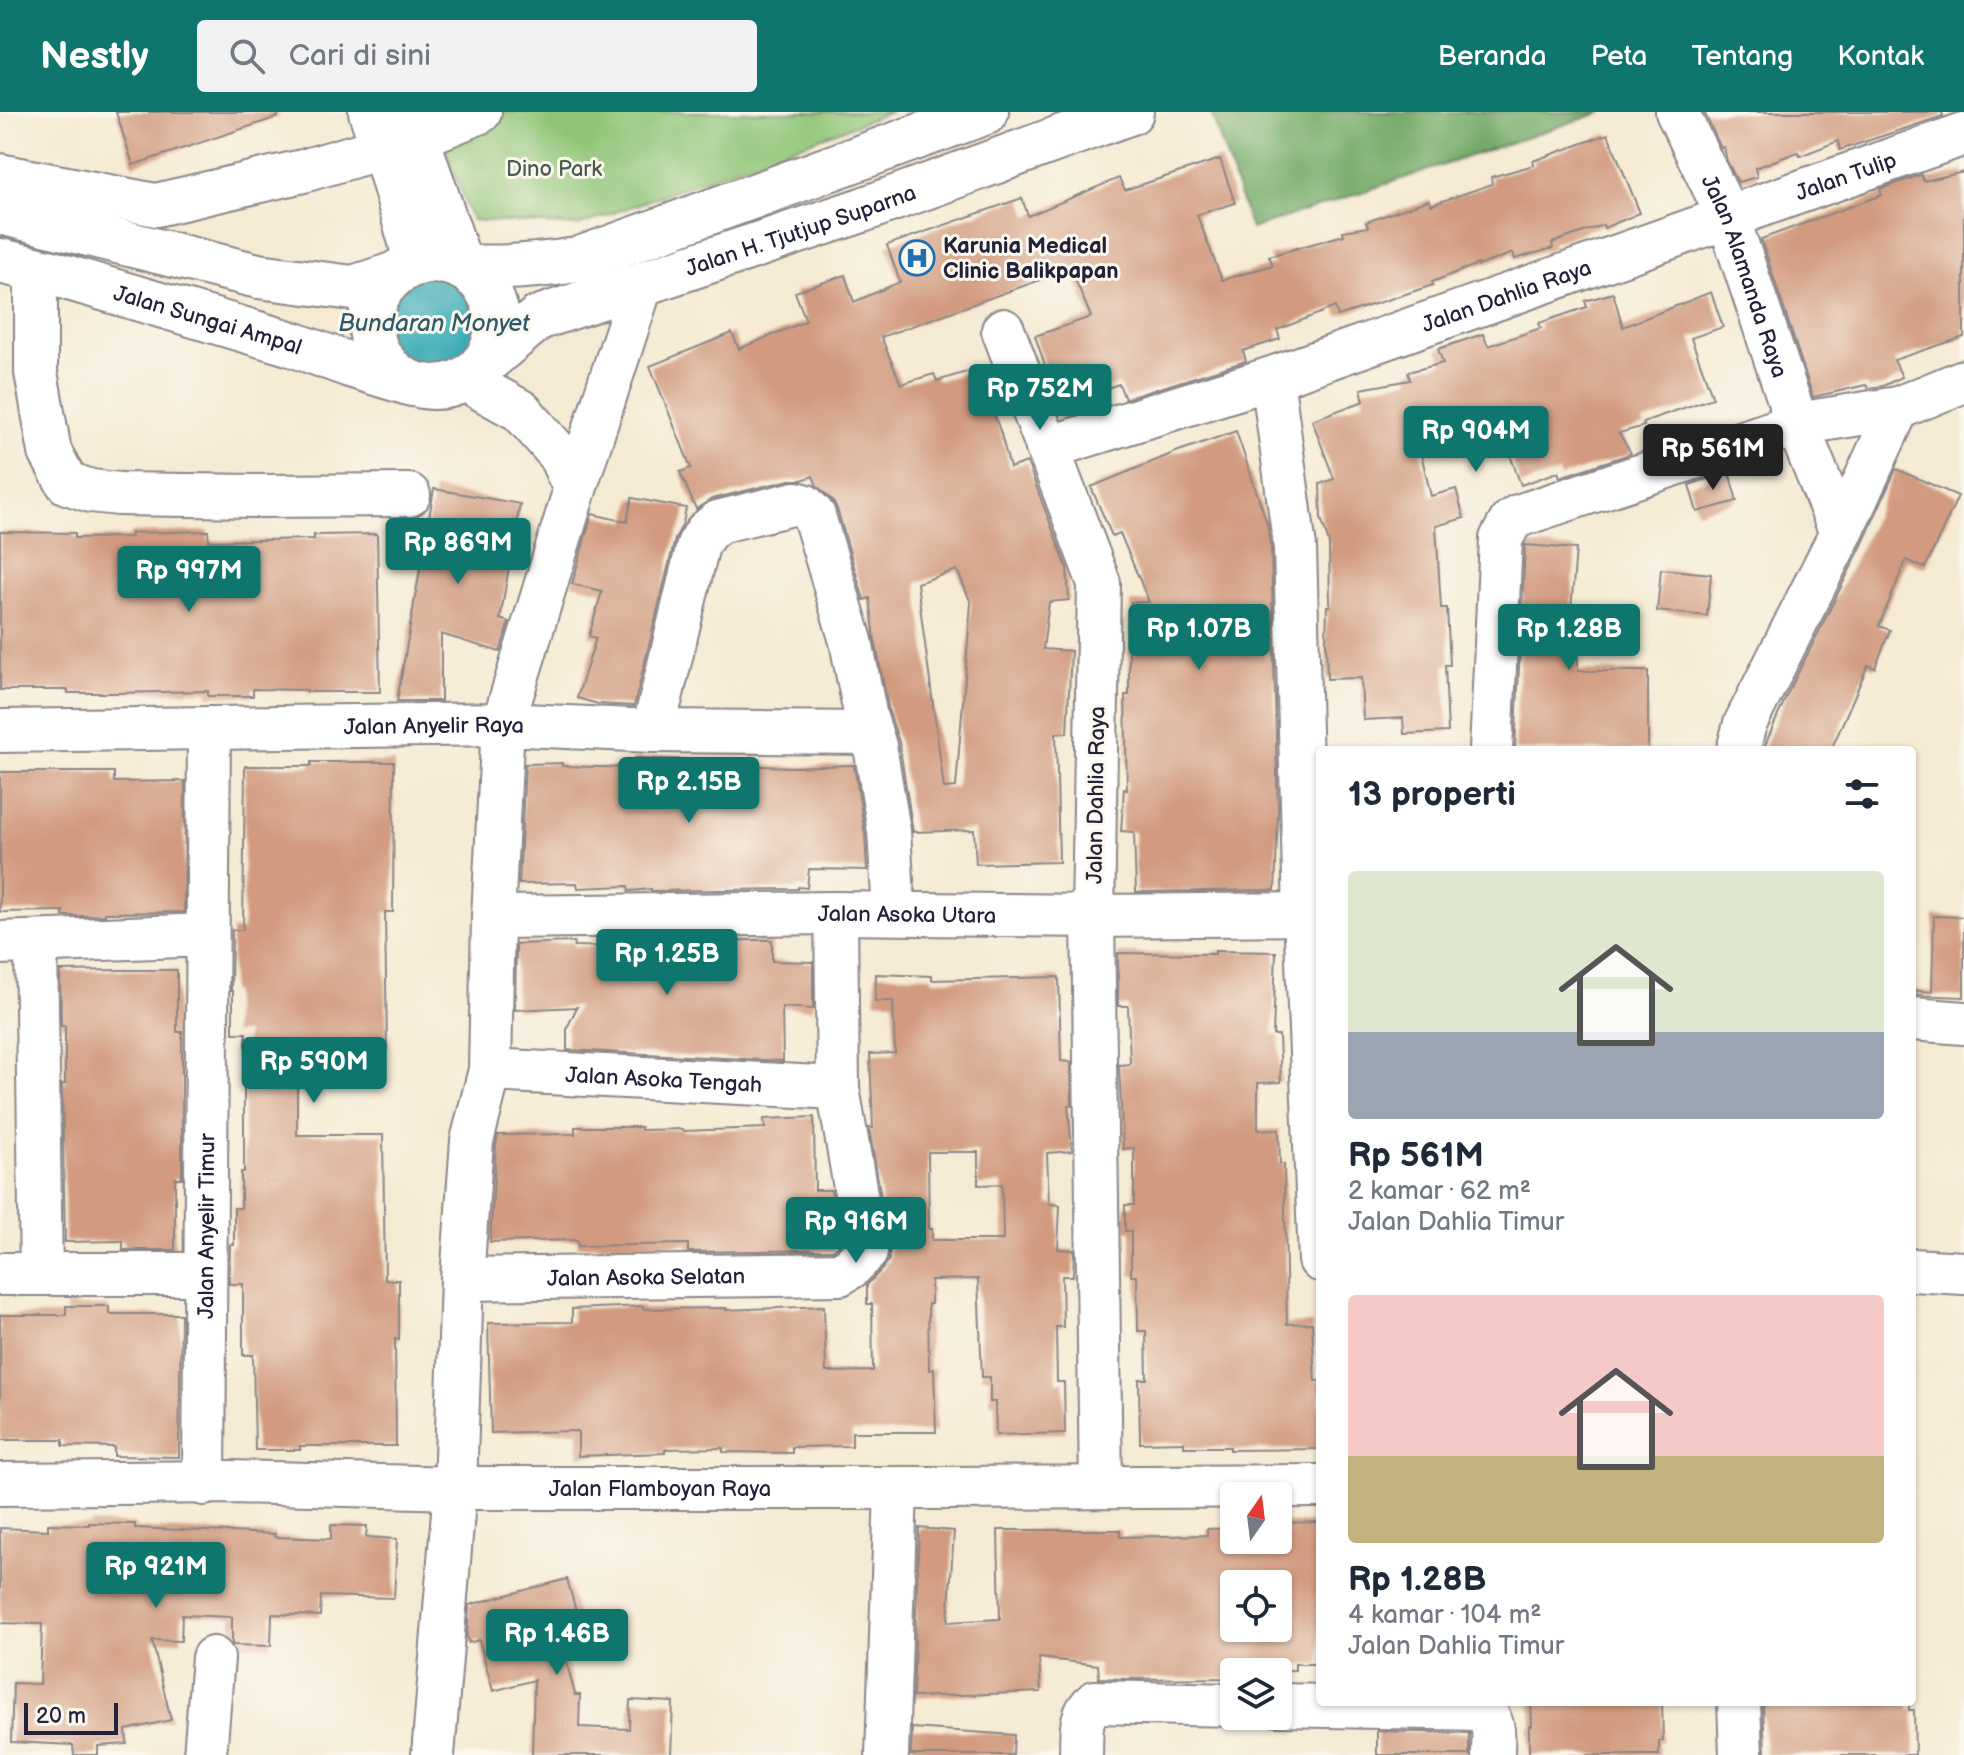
<!DOCTYPE html>
<html lang="id">
<meta charset="utf-8">
<style>
body{margin:0;font-family:"Balsamiq Sans",sans-serif;background:#f2f2f3;color:#1f2937;height:100vh;display:flex;flex-direction:column;font-size:30px;white-space:nowrap}
*{box-sizing:border-box;margin:0}
p{font-size:26px;color:#747a83}
.icon{flex:none;width:44px;height:44px;fill:none;stroke:currentColor;stroke-width:2;stroke-linecap:round;stroke-linejoin:round}
.map{position:relative;flex:1;overflow:hidden}
.side{position:absolute;left:1316px;top:634px;width:600px;height:960px;display:flex;flex-direction:column;background:#fff;border-radius:8px;box-shadow:0 2px 6px #0004}
.side>*{flex:none}
.needle{width:52px;rotate:14deg}
.controls{position:absolute;left:1220px;top:1370px;display:grid;gap:16px}
.controls a{display:grid;place-items:center;width:72px;height:72px;border-radius:8px;background:#fff;box-shadow:0 2px 6px #0004;font-size:40px}
.scale{position:absolute;left:24px;bottom:20px;width:94px;box-sizing:border-box;padding-left:8px;border:4px solid #22223b;border-top:0;font-size:22px;line-height:28px;white-space:nowrap;color:#22223b;-webkit-text-stroke:6px #fbf7ec;paint-order:stroke}
.price{position:absolute;translate:-50% -68px;padding:0 18px;border-radius:8px;background:#0f766e;color:#fff;font-size:26px;line-height:52px;filter:drop-shadow(0 2px 4px #0008)}
.price::after{content:'';position:absolute;left:50%;top:48px;width:24px;height:18px;margin-left:-12px;background:inherit;clip-path:polygon(0 0,100% 0,50% 100%)}
.price.selected{background:#222;color:#fff}
ul{padding:0;list-style:none}
li{display:grid;align-content:center;gap:16px;height:424px;padding:0 32px}
li span{display:grid;place-items:center;height:248px;border-radius:8px;color:#555}
li>.icon{margin-inline-start:auto}
span .icon{width:144px;height:144px;fill:#fffc;stroke-width:1}
li b{font-size:34px}
h2{display:flex;justify-content:space-between;align-items:center;height:96px;padding:0 32px;font-size:34px}
header{display:flex;align-items:center;gap:48px;box-sizing:border-box;height:112px;padding:0 40px;background:#0f766e;color:#fff}
header strong{font-size:38px}
nav{display:flex;gap:44px;margin-inline-start:auto;font-size:28px}
.search{width:560px;height:72px;background:#f2f2f3;display:flex;align-items:center;gap:20px;box-sizing:border-box;padding:0 28px;border-radius:8px;color:#747a83;font-size:30px}
.map>svg:first-child{display:block}
.green{fill:#90c577;stroke:#597459;stroke-width:2}
.forest{fill:#74aa68;stroke:#4b6652;stroke-width:2}
.water{fill:#3bacb7;stroke:#2e6779;stroke-width:2}
.building{fill:#d29b80;fill-rule:evenodd}
.lines{fill:none;stroke-linecap:round;stroke-linejoin:round}
.minor-casing{stroke:#8c8687;stroke-width:46}
.major-casing{stroke:#8c8687;stroke-width:48}
.minor{stroke:#fff;stroke-width:42}
.major{stroke:#fff;stroke-width:44}
.labels{text-anchor:middle;stroke-width:6;stroke-linejoin:round;paint-order:stroke}
.park-label{font-size:22px;fill:#485b50;stroke:#fbf7ec}
.street-label{font-size:22px;fill:#22223b;stroke:#fbf7ec}
.poi-label{font-size:22px;font-weight:bold;fill:#22223b;stroke:#fbf7ec;text-anchor:start}
.water-label{font-size:24px;font-style:italic;fill:#2c596d;stroke:#fbf7ec}
</style>
<header>
<strong>Nestly</strong>
<div class="search"><svg class="icon" aria-label="search" viewBox="0 0 24 24"><circle cx="10" cy="10" r="6"/><path d="M15 15l6 6"/></svg>Cari di sini</div>
<nav><a>Beranda</a><a>Peta</a><a>Tentang</a><a>Kontak</a></nav>
</header>
<div class="map">
<svg width="1964" height="1643" viewBox="0 0 1964 1643">
<rect width="100%" height="100%" fill="#fbf7ec"/>
<filter id="ink" filterUnits="userSpaceOnUse"><feTurbulence type="fractalNoise" baseFrequency=".0125" numOctaves="2"/><feDisplacementMap in="SourceGraphic" scale="16" xChannelSelector="R" yChannelSelector="G"/><feConvolveMatrix kernelMatrix="1 2 1 2 8 2 1 2 1" color-interpolation-filters="sRGB"/></filter>
<filter id="wash" filterUnits="userSpaceOnUse"><feTurbulence type="fractalNoise" baseFrequency=".006" numOctaves="4" result="noise"/><feDisplacementMap in="SourceGraphic" scale="32" xChannelSelector="R" yChannelSelector="G"/><feGaussianBlur stdDeviation="1.8" result="paint"/><feColorMatrix in="noise" values="0 0 0 0 0 0 0 0 0 0 0 0 0 0 0 0 0 1.4 0 .05"/><feComposite in="paint" operator="in"/></filter>
<g filter="url(#wash)">
<rect width="100%" height="100%" fill="#f5ead3"/>
<!-- green -->
<path class="green" d="M 496,0 L 891,0 L 578,114 L 472,108 L 440,22 Z"/>
<!-- forest -->
<path class="forest" d="M 1211,0 L 1603,0 L 1251,117 Z"/>
<!-- water -->
<path class="water" d="M 438,154 L 457,159 L 473,169 L 485,183 L 491,201 L 491,220 L 457,263 L 438,267 L 420,265 L 390,245 L 381,229 L 377,211 L 380,193 L 389,177 L 419,156 Z"/>
<g id="blocks">
<!-- building -->
<path class="building" d="M 116,0 L 277,0 L 278,5 L 133,53 Z
M 1704,0 L 1942,0 L 1943,4 L 1840,38 L 1838,29 L 1800,44 L 1798,40 L 1755,56 L 1757,65 L 1738,70 L 1727,49 L 1724,35 L 1721,36 Z
M 1608,22 L 1640,101 L 1604,116 L 1603,113 L 1552,131 L 1553,136 L 1515,147 L 1513,141 L 1478,154 L 1478,152 L 1432,170 L 1433,173 L 1338,204 L 1335,195 L 1277,218 L 1280,227 L 1243,239 L 1246,249 L 1125,287 L 1119,272 L 1058,292 L 1035,224 L 1091,205 L 1071,157 L 881,225 L 901,272 L 934,262 L 937,269 L 979,256 L 1001,322 L 1010,356 L 1027,350 L 1067,456 L 1069,488 L 1049,490 L 1043,537 L 1071,539 L 1067,621 L 1056,621 L 1059,750 L 976,752 L 974,718 L 913,720 L 899,630 L 889,600 L 875,528 L 870,486 L 864,488 L 837,397 L 832,388 L 817,374 L 813,364 L 802,368 L 790,368 L 712,387 L 696,397 L 680,360 L 691,356 L 650,254 L 732,221 L 739,237 L 806,209 L 795,180 L 845,163 L 854,190 L 900,170 L 887,133 L 1022,86 L 1028,104 L 1119,66 L 1125,78 L 1220,47 L 1235,91 L 1197,103 L 1222,168 L 1273,153 L 1269,144 L 1344,123 L 1343,119 L 1368,115 L 1366,110 L 1429,88 L 1431,93 L 1492,72 L 1491,65 L 1534,53 L 1533,49 ZM 957,458 L 971,491 L 956,675 L 944,676 L 917,471 Z
M 1964,60 L 1964,225 L 1894,248 L 1902,265 L 1883,274 L 1868,276 L 1866,273 L 1813,285 L 1761,127 L 1882,83 L 1880,77 L 1921,63 L 1923,69 Z
M 1711,180 L 1723,215 L 1691,226 L 1713,286 L 1643,310 L 1644,314 L 1619,321 L 1631,341 L 1627,343 L 1560,365 L 1558,360 L 1521,373 L 1498,310 L 1418,329 L 1431,384 L 1456,377 L 1464,406 L 1436,414 L 1441,496 L 1447,496 L 1450,553 L 1445,553 L 1448,620 L 1404,622 L 1403,606 L 1363,608 L 1361,566 L 1327,567 L 1326,529 L 1327,494 L 1330,494 L 1329,431 L 1321,406 L 1320,372 L 1334,367 L 1312,308 L 1364,289 L 1361,277 L 1410,268 L 1408,260 L 1443,251 L 1438,237 L 1483,222 L 1488,234 L 1541,216 L 1539,211 L 1587,195 L 1585,189 L 1613,181 L 1623,215 Z
M 1236,319 L 1267,411 L 1271,438 L 1278,701 L 1275,778 L 1136,780 L 1134,720 L 1121,719 L 1124,677 L 1127,678 L 1125,583 L 1129,583 L 1129,535 L 1131,535 L 1131,490 L 1149,490 L 1120,421 L 1112,424 L 1091,375 L 1176,340 Z
M 1896,357 L 1958,384 L 1925,456 L 1906,448 L 1879,514 L 1890,518 L 1875,556 L 1868,553 L 1831,638 L 1763,638 L 1786,585 L 1863,431 Z
M 1729,360 L 1737,389 L 1697,400 L 1689,373 Z
M 434,377 L 520,392 L 500,507 L 509,510 L 500,540 L 441,522 L 441,589 L 397,589 Z
M 632,386 L 686,396 L 683,411 L 675,427 L 634,594 L 598,592 L 577,586 L 596,526 L 589,524 L 602,479 L 572,472 L 592,402 L 627,410 Z
M 208,419 L 209,429 L 314,427 L 314,423 L 377,422 L 380,580 L 307,580 L 307,578 L 253,577 L 253,584 L 208,584 L 208,579 L 115,581 L 68,581 L 68,578 L 0,578 L 0,420 L 75,421 L 75,426 L 131,425 L 131,421 Z
M 1525,433 L 1576,437 L 1570,511 L 1575,511 L 1575,546 L 1578,546 L 1578,559 L 1648,559 L 1648,638 L 1515,638 Z
M 1661,457 L 1711,462 L 1707,504 L 1657,499 Z
M 635,646 L 705,648 L 705,652 L 792,655 L 854,653 L 865,722 L 867,758 L 809,757 L 807,776 L 798,775 L 798,777 L 651,779 L 651,777 L 629,779 L 628,774 L 578,776 L 577,771 L 519,772 L 525,652 L 562,651 L 562,654 L 634,656 Z
M 311,650 L 394,650 L 393,800 L 385,800 L 387,937 L 301,937 L 301,964 L 297,964 L 297,1023 L 383,1023 L 385,1168 L 399,1168 L 399,1228 L 395,1227 L 396,1334 L 300,1334 L 300,1338 L 255,1338 L 253,1243 L 243,1243 L 243,1172 L 229,1172 L 230,1133 L 234,1133 L 234,1096 L 241,1096 L 241,1060 L 244,1060 L 244,970 L 246,970 L 246,921 L 233,921 L 233,879 L 231,879 L 232,818 L 243,818 L 245,654 L 311,654 Z
M 0,660 L 114,660 L 114,670 L 185,669 L 184,800 L 105,801 L 105,803 L 81,804 L 63,804 L 63,799 L 0,800 Z
M 1934,804 L 1964,805 L 1964,885 L 1912,883 L 1912,878 L 1932,880 Z
M 747,828 L 772,828 L 772,849 L 813,850 L 813,897 L 782,895 L 783,949 L 567,938 L 567,916 L 577,895 L 515,898 L 516,832 L 574,830 L 574,834 L 618,835 L 652,839 L 685,835 L 684,832 Z
M 1215,839 L 1276,840 L 1273,923 L 1279,923 L 1281,970 L 1258,971 L 1258,1018 L 1279,1017 L 1280,1052 L 1284,1052 L 1287,1212 L 1312,1211 L 1315,1269 L 1320,1269 L 1320,1337 L 1230,1338 L 1230,1335 L 1184,1335 L 1184,1330 L 1140,1331 L 1139,1267 L 1147,1267 L 1146,1219 L 1138,1219 L 1137,1164 L 1131,1164 L 1131,1119 L 1125,1119 L 1125,1093 L 1134,1093 L 1134,1036 L 1123,1037 L 1119,953 L 1130,952 L 1128,894 L 1118,894 L 1118,841 L 1215,842 Z
M 121,858 L 177,858 L 177,920 L 182,920 L 182,1066 L 175,1066 L 175,1138 L 123,1138 L 123,1129 L 65,1130 L 62,972 L 65,972 L 65,914 L 61,914 L 60,859 Z
M 876,862 L 932,864 L 932,868 L 1059,865 L 1061,949 L 1071,950 L 1072,994 L 1068,993 L 1072,1039 L 1047,1041 L 1049,1092 L 1060,1093 L 1058,1137 L 1074,1138 L 1073,1164 L 1062,1164 L 1063,1215 L 1056,1215 L 1057,1270 L 1064,1270 L 1065,1321 L 996,1323 L 995,1290 L 990,1290 L 990,1265 L 982,1265 L 978,1167 L 931,1168 L 931,1192 L 928,1192 L 929,1258 L 934,1257 L 936,1320 L 852,1320 L 852,1334 L 792,1335 L 792,1341 L 723,1340 L 723,1336 L 665,1337 L 665,1341 L 578,1344 L 578,1319 L 491,1321 L 488,1211 L 572,1210 L 572,1197 L 643,1194 L 643,1197 L 726,1196 L 726,1198 L 824,1194 L 826,1260 L 873,1259 L 872,1192 L 867,1192 L 867,1173 L 883,1156 L 889,1148 L 890,1137 L 869,1016 L 873,1016 L 870,942 L 895,941 L 893,889 L 875,889 ZM 928,1040 L 978,1040 L 978,1073 L 1002,1072 L 1003,1128 L 932,1128 L 932,1117 L 929,1117 Z
M 814,1005 L 815,1078 L 831,1078 L 840,1132 L 833,1138 L 688,1140 L 688,1132 L 578,1134 L 577,1128 L 490,1130 L 496,1033 L 498,1023 L 575,1022 L 575,1015 L 641,1015 L 641,1018 L 683,1017 L 683,1019 L 765,1016 L 764,1007 Z
M 66,1194 L 109,1194 L 109,1202 L 181,1202 L 179,1345 L 114,1344 L 114,1335 L 63,1334 L 63,1328 L 0,1328 L 0,1203 L 66,1203 Z
M 1320,1410 L 1320,1552 L 1295,1552 L 1295,1558 L 1234,1560 L 1234,1566 L 1125,1567 L 1099,1566 L 1098,1553 L 1039,1546 L 1041,1580 L 913,1585 L 919,1416 L 954,1419 L 948,1510 L 1000,1507 L 998,1418 L 1120,1418 L 1120,1425 L 1207,1423 L 1207,1417 L 1234,1416 L 1234,1428 L 1278,1428 L 1278,1411 ZM 1234,1472 L 1278,1472 L 1278,1516 L 1234,1516 Z
M 89,1411 L 135,1412 L 135,1416 L 275,1422 L 274,1425 L 331,1427 L 331,1413 L 367,1414 L 366,1425 L 397,1427 L 394,1486 L 321,1484 L 320,1504 L 272,1502 L 271,1534 L 232,1533 L 232,1505 L 182,1503 L 181,1529 L 152,1528 L 171,1608 L 126,1618 L 127,1632 L 98,1634 L 98,1643 L 74,1643 L 73,1633 L 11,1630 L 13,1571 L 40,1572 L 42,1512 L 0,1511 L 0,1416 L 48,1418 L 48,1412 L 89,1413 Z
M 567,1467 L 577,1503 L 556,1508 L 575,1583 L 580,1583 L 579,1615 L 629,1617 L 630,1588 L 673,1590 L 671,1643 L 532,1643 L 534,1568 L 493,1579 L 479,1528 L 469,1531 L 467,1524 L 469,1493 Z
M 1531,1590 L 1662,1590 L 1663,1629 L 1659,1629 L 1659,1643 L 1529,1643 L 1529,1614 L 1532,1614 Z
M 1763,1590 L 1909,1590 L 1909,1598 L 1914,1598 L 1915,1643 L 1765,1643 Z
M 912,1616 L 1014,1623 L 1013,1643 L 911,1643 Z
M 1377,1619 L 1469,1621 L 1469,1643 L 1377,1643 Z"/>
</g>
</g>
<g filter="url(#ink)">
<use href="#blocks" fill-opacity="0" stroke="#8c8687" stroke-width="2"/>
<g class="lines">
<defs>
<g id="minor">
<path d="M 370,0 L 389,57 L 416,151"/>
<path d="M 409,0 L 462,155"/>
<path id="s1" d="M 1677,0 L 1728,105 L 1797,312 L 1841,421 L 1745,612 L 1738,638"/>
<path d="M 0,63 L 156,93 L 303,59 L 419,25 L 480,0"/>
<path d="M 36,157 L 36,260 L 50,340 L 67,371 L 91,379 L 119,382 L 256,384 L 409,383"/>
<path d="M 1003,218 L 1099,471 L 1093,804 L 1101,1375"/>
<path d="M 1272,266 L 1295,436 L 1305,802 L 1320,1148"/>
<path d="M 465,268 L 521,299 L 558,341 L 575,377"/>
<path id="s2" d="M 1047,336 L 1272,266 L 1964,22"/>
<path d="M 1841,421 L 1898,296"/>
<path id="s3" d="M 0,619 L 503,612 L 653,619 L 870,621"/>
<path d="M 653,619 L 698,433 L 706,420 L 718,410 L 796,391 L 804,393 L 814,404 L 851,529 L 866,606 L 875,634 L 889,719 L 894,801"/>
<path d="M 1491,638 L 1501,427 L 1511,409 L 1518,404 L 1797,312 L 1898,296 L 1964,269"/>
<path id="s4" d="M 493,805 L 836,801 L 1093,804 L 1320,802"/>
<path d="M 36,830 L 41,1162"/>
<path d="M 0,831 L 207,823"/>
<path d="M 1912,907 L 1964,911"/>
<path id="s5" d="M 490,958 L 838,976"/>
<path d="M 1912,1158 L 1964,1161"/>
<path d="M 0,1162 L 204,1162"/>
<path id="s6" d="M 462,1167 L 840,1162 L 851,1155 L 866,1140 L 838,976 L 836,801"/>
<path id="s7" d="M 0,1372 L 232,1370 L 455,1376 L 949,1376 L 1320,1374"/>
<path id="s8" d="M 204,1372 L 209,616"/>
<path d="M 1739,1590 L 1741,1643"/>
<path d="M 1278,1593 L 1481,1597 C 1497,1610 1493,1624 1493,1643"/>
<path d="M 205,1643 L 213,1546"/>
<path d="M 433,1643 L 455,1376 L 462,1167 L 472,1029 L 490,958 L 493,805 L 503,612 L 575,377 L 642,171"/>
<path d="M 887,1643 L 896,1376"/>
<path d="M 1081,1643 C 1082,1624 1078,1603 1095,1590 L 1234,1593"/>
</g>
<g id="major">
<path d="M 0,100 L 258,164 L 353,176 L 393,163"/>
<path id="s9" d="M 0,149 L 52,161 L 292,232 L 350,253 L 412,272"/>
<circle cx="434" cy="212" r="63"/>
<path d="M 462,155 C 502,157 538,154 577,148 L 986,0"/>
<path id="s10" d="M 482,253 L 538,206 L 862,98 L 1131,0"/>
</g>
</defs>
<!-- minor casing -->
<use href="#minor" class="minor-casing"/>
<!-- major casing -->
<use href="#major" class="major-casing"/>
<!-- minor -->
<use href="#minor" class="minor"/>
<!-- major -->
<use href="#major" class="major"/>
</g>
</g>
<!-- icons -->
<defs>
<symbol id="hospital-ring" viewBox="-11 -11 22 22"><circle r="9.5" fill="#fbf7ec" stroke="#1f6fb2" stroke-width="1.5"/><path d="M-5-5h3v3.5h4V-5h3V5h-3V1.5h-4V5h-3Z" fill="#1f6fb2"/></symbol>
</defs>
<g fill-rule="evenodd">
<use href="#hospital-ring" x="897" y="126" width="40" height="40"/>
</g>
<g class="labels">
<!-- park labels -->
<g class="park-label">
<text x="554" y="64">Dino Park</text>
</g>
<!-- street labels -->
<g class="street-label">
<text dy="8" stroke="none"><textPath href="#s2" startOffset="844">Jalan Tulip</textPath></text>
<text dy="8" stroke="none"><textPath href="#s10" startOffset="350">Jalan H. Tjutjup Suparna</textPath></text>
<text dy="8" stroke="none"><textPath href="#s1" startOffset="178">Jalan Alamanda Raya</textPath></text>
<text dy="8" stroke="none"><textPath href="#s2" startOffset="484">Jalan Dahlia Raya</textPath></text>
<text dy="8" stroke="none"><textPath href="#s9" startOffset="216">Jalan Sungai Ampal</textPath></text>
<text dy="8" stroke="none"><textPath href="#s3" startOffset="434">Jalan Anyelir Raya</textPath></text>
<text transform="translate(1095 683) rotate(-89)" y="8">Jalan Dahlia Raya</text>
<text dy="8" stroke="none"><textPath href="#s4" startOffset="414">Jalan Asoka Utara</textPath></text>
<text dy="8" stroke="none"><textPath href="#s5" startOffset="174">Jalan Asoka Tengah</textPath></text>
<text dy="8" stroke="none"><textPath href="#s8" startOffset="258">Jalan Anyelir Timur</textPath></text>
<text dy="8" stroke="none"><textPath href="#s6" startOffset="184">Jalan Asoka Selatan</textPath></text>
<text dy="8" stroke="none"><textPath href="#s7" startOffset="660">Jalan Flamboyan Raya</textPath></text>
</g>
<!-- poi labels -->
<g class="poi-label">
<text x="943" y="141">Karunia Medical<tspan x="943" dy="25">Clinic Balikpapan</tspan></text>
</g>
<!-- water labels -->
<g class="water-label">
<text x="434" y="219">Bundaran Monyet</text>
</g>
</g>
</svg>
<div class="controls">
<a><svg class="needle" viewBox="-14 -14 28 28"><path d="M0-13l5 13h-10z" fill="#e53935"/><path d="M0 13l5-13h-10z" fill="#747a83"/></svg></a>
<a><svg class="icon" aria-label="locate" viewBox="0 0 24 24"><circle cx="12" cy="12" r="6"/><path d="M12 2v4M12 18v4M2 12h4M18 12h4"/></svg></a>
<a><svg class="icon" aria-label="layers" viewBox="0 0 24 24"><path d="M12 4l9 5-9 5-9-5zM3 14l9 5 9-5"/></svg></a>
</div>
<div class="scale">20 m</div>
<b class="price" style="left:1040px;top:320px">Rp 752M</b>
<b class="price" style="left:1476px;top:362px">Rp 904M</b>
<b class="price selected" style="left:1713px;top:380px">Rp 561M</b>
<b class="price" style="left:458px;top:474px">Rp 869M</b>
<b class="price" style="left:189px;top:502px">Rp 997M</b>
<b class="price" style="left:1199px;top:560px">Rp 1.07B</b>
<b class="price" style="left:1569px;top:560px">Rp 1.28B</b>
<b class="price" style="left:689px;top:713px">Rp 2.15B</b>
<b class="price" style="left:667px;top:885px">Rp 1.25B</b>
<b class="price" style="left:314px;top:993px">Rp 590M</b>
<b class="price" style="left:856px;top:1153px">Rp 916M</b>
<b class="price" style="left:156px;top:1498px">Rp 921M</b>
<b class="price" style="left:557px;top:1565px">Rp 1.46B</b>
<section class="side">
<h2>13 properti<svg class="icon" aria-label="filters" viewBox="0 0 24 24"><path d="M4 7h16M4 17h16"/><circle cx="9" cy="7" r="2"/><circle cx="15" cy="17" r="2"/></svg></h2>
<ul>
<li><span style="background:linear-gradient(#dfe7d0 65%,#9aa5b1 0)"><svg class="icon" aria-label="home" viewBox="0 0 24 24"><path d="M3 11l9-7 9 7M6 9v11h12V9"/></svg></span><div><b>Rp 561M</b><p>2 kamar · 62 m²</p><p>Jalan Dahlia Timur</p></div></li>
<li><span style="background:linear-gradient(#f6c9c9 65%,#c2b280 0)"><svg class="icon" aria-label="home" viewBox="0 0 24 24"><path d="M3 11l9-7 9 7M6 9v11h12V9"/></svg></span><div><b>Rp 1.28B</b><p>4 kamar · 104 m²</p><p>Jalan Dahlia Timur</p></div></li>
</ul>
</section>
</div>
